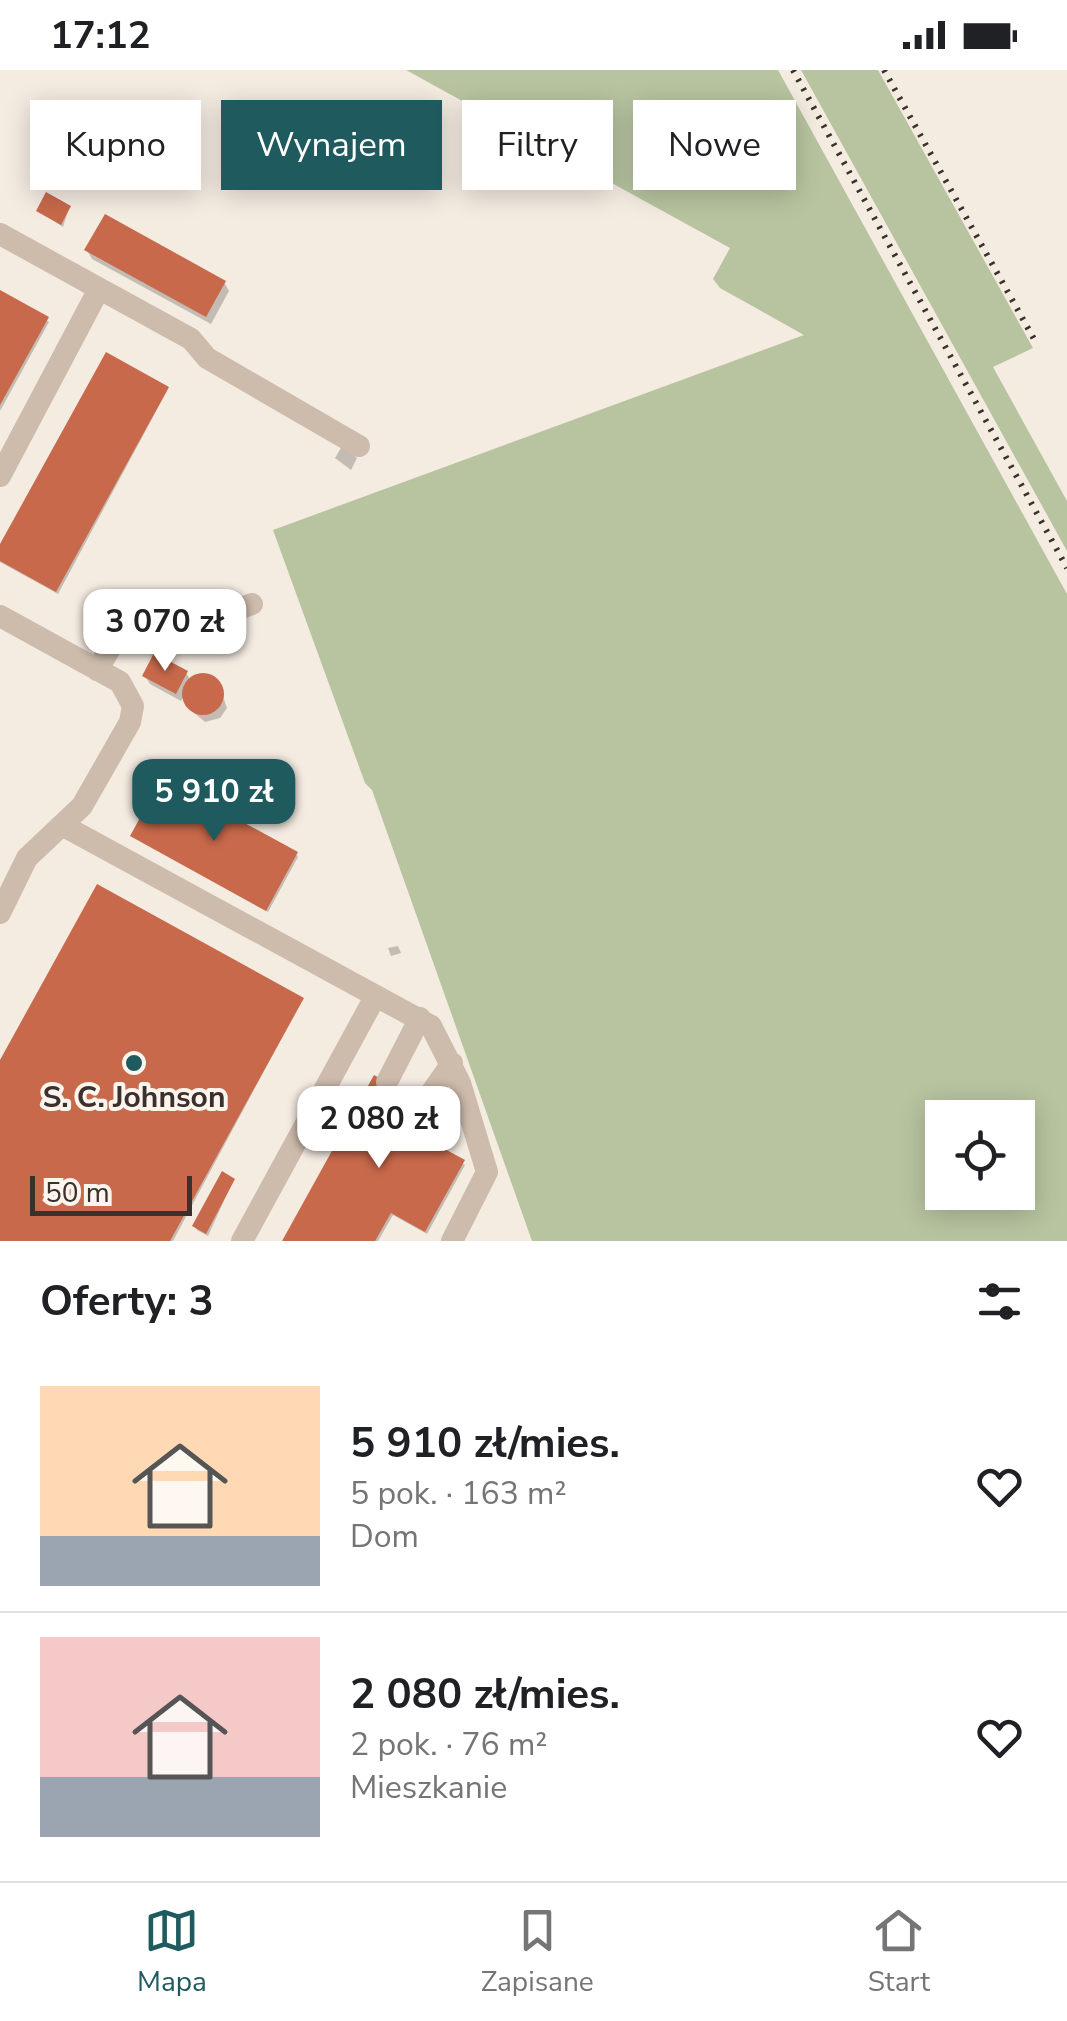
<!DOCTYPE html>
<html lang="pl">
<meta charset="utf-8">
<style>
body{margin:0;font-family:"Nunito Sans",sans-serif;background:#f2f2f2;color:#202124;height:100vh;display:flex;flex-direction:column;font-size:38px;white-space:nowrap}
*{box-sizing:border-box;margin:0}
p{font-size:32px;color:#757577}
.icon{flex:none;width:55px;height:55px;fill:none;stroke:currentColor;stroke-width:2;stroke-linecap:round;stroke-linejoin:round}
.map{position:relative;height:1171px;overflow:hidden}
.sheet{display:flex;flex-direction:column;background:#fff;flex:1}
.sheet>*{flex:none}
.top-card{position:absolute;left:30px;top:30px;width:1008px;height:90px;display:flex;gap:20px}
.fabs{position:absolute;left:925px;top:1030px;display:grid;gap:20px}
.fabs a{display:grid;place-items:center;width:110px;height:110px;border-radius:0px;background:#fff;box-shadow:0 5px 25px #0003;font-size:50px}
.scale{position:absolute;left:30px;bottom:25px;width:162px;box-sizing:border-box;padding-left:10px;border:5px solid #3b302b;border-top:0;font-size:28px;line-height:35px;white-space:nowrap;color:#3b302b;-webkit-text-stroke:8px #fbf5ee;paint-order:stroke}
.price{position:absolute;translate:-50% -85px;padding:0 22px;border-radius:20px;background:#fff;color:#222;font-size:32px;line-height:65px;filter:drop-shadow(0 2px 5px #0008)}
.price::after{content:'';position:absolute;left:50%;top:60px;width:30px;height:22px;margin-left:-15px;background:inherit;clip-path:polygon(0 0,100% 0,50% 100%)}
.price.active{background:#1f5a5e;color:#fff}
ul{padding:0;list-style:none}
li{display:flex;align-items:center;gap:30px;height:250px;padding:0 40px}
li+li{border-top:2px solid #e0e0e0}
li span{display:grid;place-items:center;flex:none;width:280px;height:200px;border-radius:0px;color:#555}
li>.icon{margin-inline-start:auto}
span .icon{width:120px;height:120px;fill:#fffc;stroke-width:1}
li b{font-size:42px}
h2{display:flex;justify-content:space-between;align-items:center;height:120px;padding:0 40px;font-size:42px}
.chip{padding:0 35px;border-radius:0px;background:#fff;box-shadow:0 5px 25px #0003;font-size:35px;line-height:90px}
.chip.active{background:#1f5a5e;color:#fff}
.status{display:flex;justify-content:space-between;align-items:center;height:70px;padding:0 50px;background:#fff;direction:ltr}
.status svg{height:28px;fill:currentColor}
.dock{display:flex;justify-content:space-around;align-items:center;height:140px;border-top:2px solid #e0e0e0;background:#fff;font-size:28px;color:#757577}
.dock a{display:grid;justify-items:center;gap:5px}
.dock .active{color:#1f5a5e}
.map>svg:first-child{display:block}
.green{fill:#b8c4a0;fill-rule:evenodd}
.shadow{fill:#0003}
.building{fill:#c8694b}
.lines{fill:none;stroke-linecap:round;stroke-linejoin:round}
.minor{stroke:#cdbbac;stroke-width:22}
.rail{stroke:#3b302b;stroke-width:6;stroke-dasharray:2.5 8;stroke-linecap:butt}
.poi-dot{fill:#1f5a5e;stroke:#fbf5ee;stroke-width:4}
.labels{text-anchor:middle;stroke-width:8;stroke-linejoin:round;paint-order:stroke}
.poi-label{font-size:30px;font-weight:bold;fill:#3b302b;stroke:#fbf5ee}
</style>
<div class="status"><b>17:12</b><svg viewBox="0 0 49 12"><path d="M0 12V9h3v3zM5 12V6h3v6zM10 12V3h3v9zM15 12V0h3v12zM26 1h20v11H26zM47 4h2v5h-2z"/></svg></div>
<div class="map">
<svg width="1067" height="1171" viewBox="0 0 1067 1171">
<rect width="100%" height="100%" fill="#f4ebe1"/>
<!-- green -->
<path class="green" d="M 406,0 L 778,0 L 1067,524 L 1067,1171 L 532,1171 L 372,720 L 365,713 L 273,460 L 804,265 L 720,218 L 713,209 L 730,178 ZM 942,1048 L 1018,1048 L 1018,1122 L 942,1122 Z
M 801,0 L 878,0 L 1033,278 L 993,297 L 1067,431 L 1067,481 Z"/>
<!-- shadow -->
<path class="shadow" d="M 69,138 L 63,157 L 39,141 Z
M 87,180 L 224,212 L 229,221 L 211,254 L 92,189 Z
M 0,222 L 49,252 L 0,341 Z
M 168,319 L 58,524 L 0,492 L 0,479 Z
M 342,376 L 357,388 L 351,400 L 335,388 Z
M 186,603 L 192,612 L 196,607 L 209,607 L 219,615 L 227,638 L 220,648 L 205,652 L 192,641 L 186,621 L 181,631 L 150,614 L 145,606 Z
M 133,766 L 296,784 L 298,787 L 268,842 Z
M 398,876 L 401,883 L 391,886 L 388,878 Z
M 302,930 L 173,1171 L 0,1171 L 0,995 Z
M 442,1046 L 447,1054 L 438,1072 L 434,1070 L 431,1075 L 465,1095 L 427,1164 L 393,1145 L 378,1171 L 285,1171 Z
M 233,1111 L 208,1166 L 197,1160 L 195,1156 Z"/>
<!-- building -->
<path class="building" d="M 46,122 L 71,136 L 61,155 L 36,141 Z
M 105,144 L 226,211 L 206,247 L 84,180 Z
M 0,220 L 49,247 L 0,335 Z
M 106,282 L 169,317 L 56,522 L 0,491 L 0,474 Z
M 154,583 L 188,601 L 176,624 L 142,606 Z
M182 624a21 21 0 1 1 42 0a21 21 0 1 1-42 0Z
M 162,708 L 298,782 L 266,841 L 130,766 Z
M 97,814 L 304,928 L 170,1171 L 0,1171 L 0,990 Z
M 374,1005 L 444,1044 L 430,1071 L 465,1090 L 425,1162 L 391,1143 L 375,1171 L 282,1171 Z
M 222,1101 L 235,1109 L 206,1164 L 192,1156 Z"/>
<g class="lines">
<!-- minor -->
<path class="minor" d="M 0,164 L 191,269 L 207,288 L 359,376
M 0,406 L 99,219
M 0,546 L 120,612 L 133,636 L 130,652 L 82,736 L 27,788 L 0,843
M 97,600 L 136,536 L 149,535 L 194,556 L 252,534
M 62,755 L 431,956 L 460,1013 L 487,1102 L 452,1171
M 387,1012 L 420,948
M 424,1033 L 452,993
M 242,1171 L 375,927"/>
<!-- rail -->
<path class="rail" d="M 793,0 L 1067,498
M 884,0 L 1034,269"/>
</g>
<!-- markers -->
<circle class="poi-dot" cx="134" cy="993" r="10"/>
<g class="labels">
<!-- poi labels -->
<g class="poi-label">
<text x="134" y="1037">S. C. Johnson</text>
</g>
</g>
</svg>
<div class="fabs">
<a><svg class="icon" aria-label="locate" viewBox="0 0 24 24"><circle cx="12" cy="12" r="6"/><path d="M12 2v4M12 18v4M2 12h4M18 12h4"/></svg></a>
</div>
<div class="scale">50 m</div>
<b class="price" style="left:165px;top:604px">3 070 zł</b>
<b class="price active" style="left:214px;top:774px">5 910 zł</b>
<b class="price" style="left:379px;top:1101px">2 080 zł</b>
<div class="top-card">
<a class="chip">Kupno</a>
<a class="chip active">Wynajem</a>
<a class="chip">Filtry</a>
<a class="chip">Nowe</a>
</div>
</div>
<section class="sheet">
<h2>Oferty: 3<svg class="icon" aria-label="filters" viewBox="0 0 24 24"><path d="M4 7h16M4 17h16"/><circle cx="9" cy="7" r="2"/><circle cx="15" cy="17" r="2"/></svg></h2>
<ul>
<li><span style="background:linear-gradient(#ffd9b3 75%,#9aa5b1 0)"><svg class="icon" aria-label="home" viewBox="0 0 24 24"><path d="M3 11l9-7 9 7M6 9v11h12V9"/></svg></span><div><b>5 910 zł/mies.</b><p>5 pok. · 163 m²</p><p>Dom</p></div><svg class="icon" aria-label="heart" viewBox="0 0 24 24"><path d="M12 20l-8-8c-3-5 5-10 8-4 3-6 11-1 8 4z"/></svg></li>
<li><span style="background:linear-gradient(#f6c9c9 70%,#9aa5b1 0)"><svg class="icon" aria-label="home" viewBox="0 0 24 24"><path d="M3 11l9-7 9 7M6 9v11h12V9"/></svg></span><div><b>2 080 zł/mies.</b><p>2 pok. · 76 m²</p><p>Mieszkanie</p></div><svg class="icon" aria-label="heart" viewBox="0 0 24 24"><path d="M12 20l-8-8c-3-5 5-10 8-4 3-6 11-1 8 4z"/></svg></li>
</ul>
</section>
<nav class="dock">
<a class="active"><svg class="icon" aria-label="map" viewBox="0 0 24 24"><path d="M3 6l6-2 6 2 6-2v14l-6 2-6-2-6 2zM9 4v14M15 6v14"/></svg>Mapa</a>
<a><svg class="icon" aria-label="saved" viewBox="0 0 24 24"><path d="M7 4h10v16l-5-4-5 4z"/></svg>Zapisane</a>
<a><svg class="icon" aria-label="home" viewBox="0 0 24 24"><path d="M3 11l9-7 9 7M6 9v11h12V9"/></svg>Start</a>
</nav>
